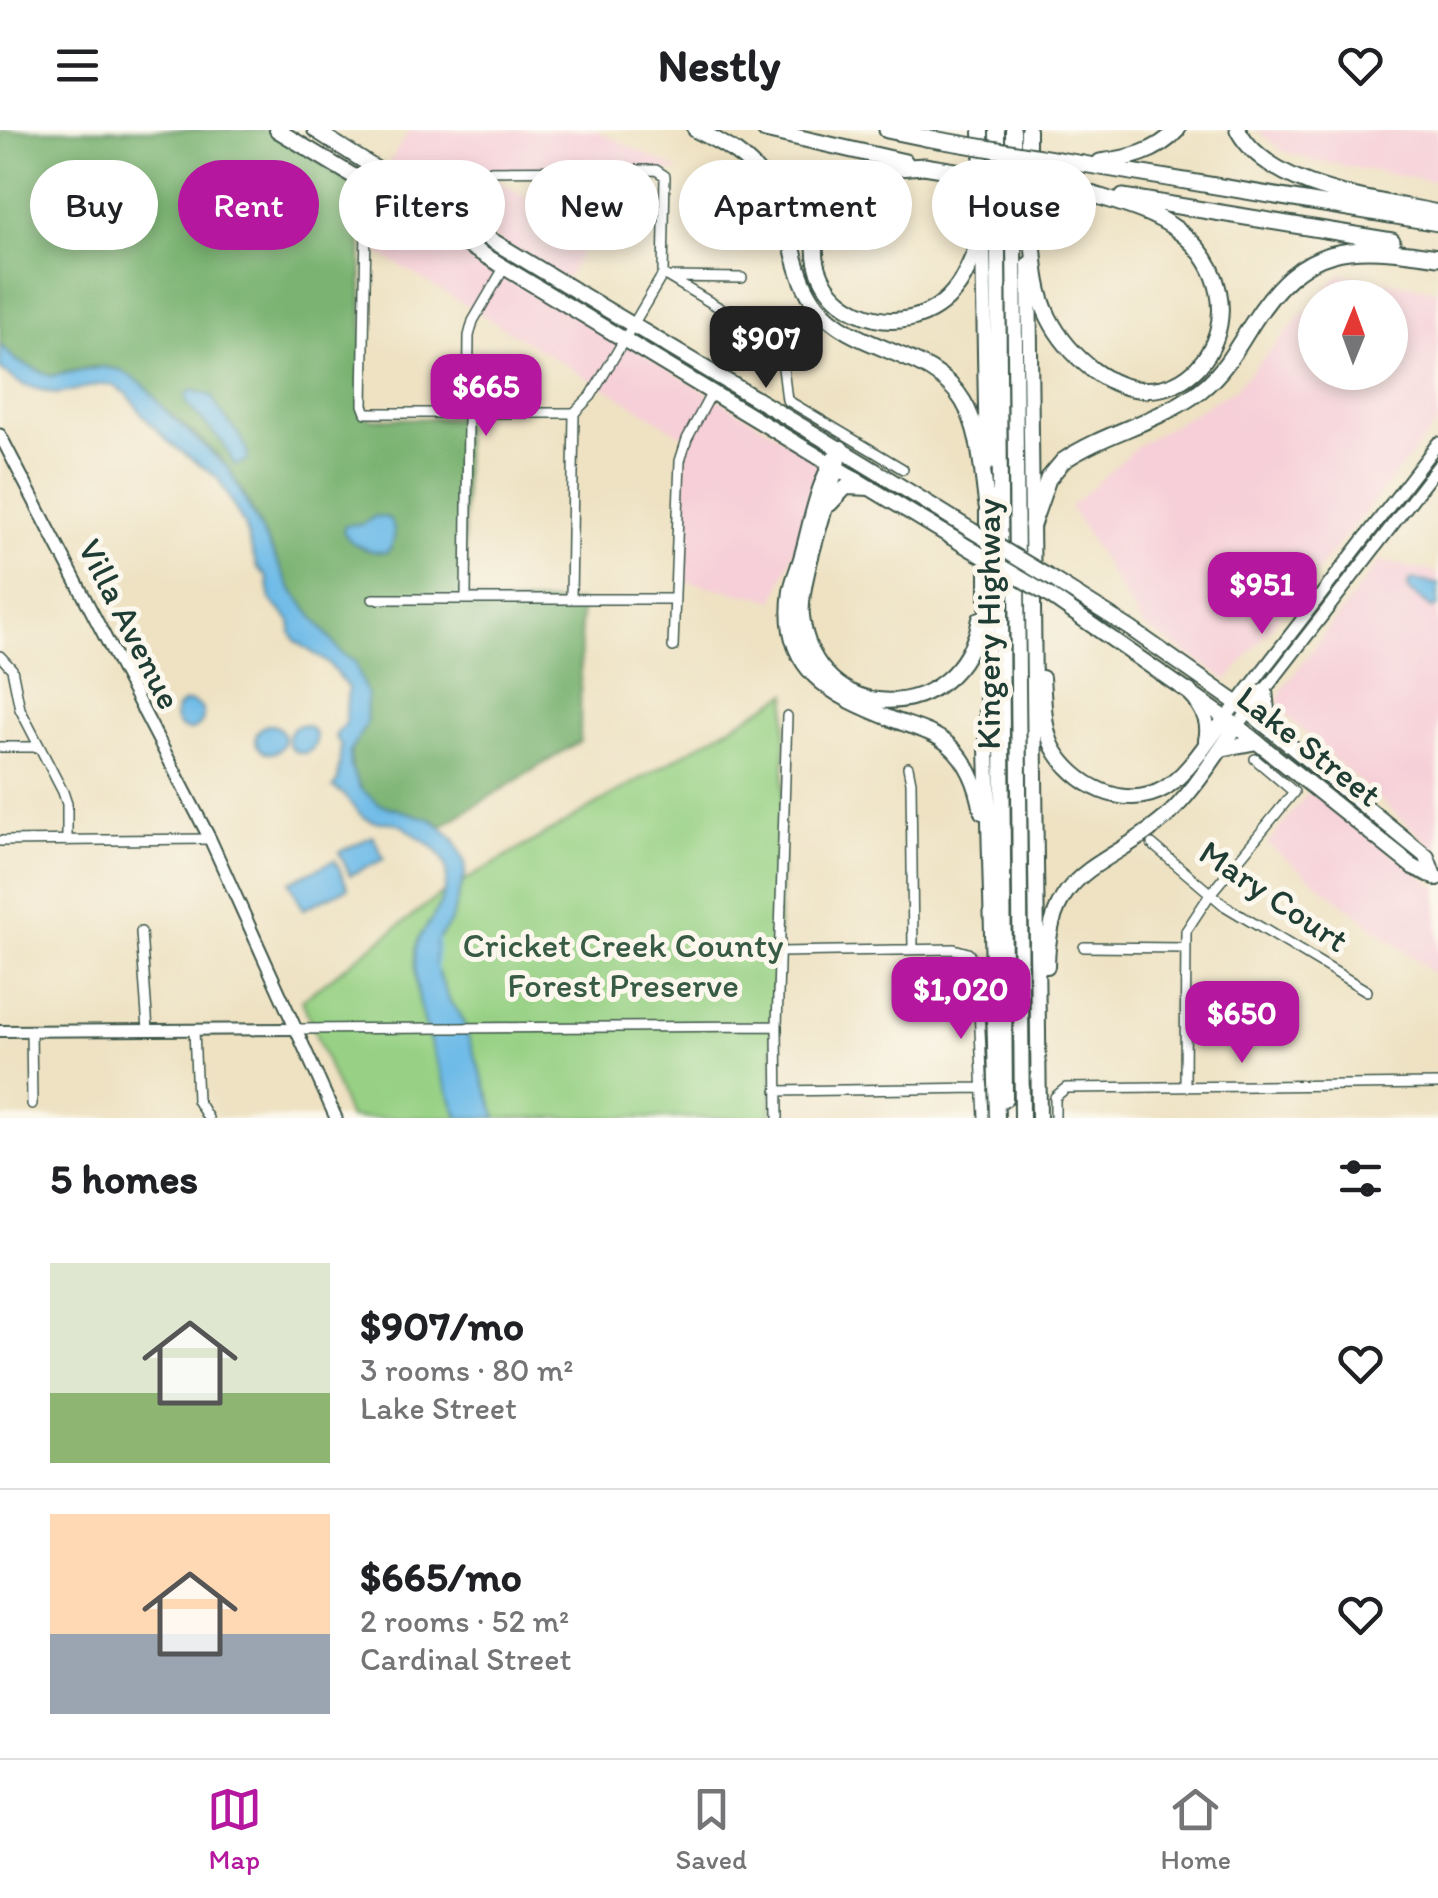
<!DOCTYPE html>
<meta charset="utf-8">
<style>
body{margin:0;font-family:Itim,sans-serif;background:#f6f6f6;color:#202124;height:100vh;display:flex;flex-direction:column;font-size:38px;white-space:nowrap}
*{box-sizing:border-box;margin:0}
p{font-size:32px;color:#757577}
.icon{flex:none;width:55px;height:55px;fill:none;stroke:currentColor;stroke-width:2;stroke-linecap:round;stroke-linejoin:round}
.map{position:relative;height:988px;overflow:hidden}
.sheet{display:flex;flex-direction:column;background:#fff;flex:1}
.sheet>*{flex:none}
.guide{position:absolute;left:30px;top:30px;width:1380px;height:90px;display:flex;gap:20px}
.needle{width:65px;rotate:1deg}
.buttons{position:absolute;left:1298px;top:150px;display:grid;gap:20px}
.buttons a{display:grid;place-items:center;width:110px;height:110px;border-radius:50%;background:#fff;box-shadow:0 5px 15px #0003;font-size:50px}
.price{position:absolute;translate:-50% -85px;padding:0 22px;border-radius:20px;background:#b5179e;color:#fff;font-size:32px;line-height:65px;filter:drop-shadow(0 2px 5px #0008)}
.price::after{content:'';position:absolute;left:50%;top:60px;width:30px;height:22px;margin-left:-15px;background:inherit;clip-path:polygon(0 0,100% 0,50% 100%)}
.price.active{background:#222;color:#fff}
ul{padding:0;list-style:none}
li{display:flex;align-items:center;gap:30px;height:250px;padding:0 50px}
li+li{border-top:2px solid #e0e0e0}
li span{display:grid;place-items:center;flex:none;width:280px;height:200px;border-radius:0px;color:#555}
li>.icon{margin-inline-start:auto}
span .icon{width:120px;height:120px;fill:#fffc;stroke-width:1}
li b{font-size:42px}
h2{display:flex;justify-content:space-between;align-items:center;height:120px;padding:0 50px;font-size:42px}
.chip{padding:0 35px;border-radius:45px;background:#fff;box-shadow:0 5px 15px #0003;font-size:35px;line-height:90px}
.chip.active{background:#b5179e;color:#fff}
header{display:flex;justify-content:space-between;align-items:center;height:130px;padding:0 50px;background:#fff;font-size:45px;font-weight:700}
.dock{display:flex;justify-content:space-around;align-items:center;height:140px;border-top:2px solid #e0e0e0;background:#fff;font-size:28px;color:#757577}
.dock a{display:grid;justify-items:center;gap:5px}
.dock .active{color:#b5179e}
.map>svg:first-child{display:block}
.built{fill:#f6cfd8}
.green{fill:#98d185;stroke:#5c875c;stroke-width:2.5}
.forest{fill:#7ab372;stroke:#4c7853;stroke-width:2.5}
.water{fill:#6ebbe8;stroke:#467c8e;stroke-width:2.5}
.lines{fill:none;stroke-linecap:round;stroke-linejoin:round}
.stream{stroke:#6ebbe8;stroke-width:2.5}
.minor-casing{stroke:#3e5649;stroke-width:12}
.tertiary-casing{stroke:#3e5649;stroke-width:14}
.secondary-casing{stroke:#3e5649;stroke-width:15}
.primary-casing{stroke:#3e5649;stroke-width:18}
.trunk-casing{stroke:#3e5649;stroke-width:18}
.motorway-casing{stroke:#3e5649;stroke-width:19}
.minor{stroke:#fff;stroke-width:9}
.tertiary{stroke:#fff;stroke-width:10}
.secondary{stroke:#fff;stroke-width:11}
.primary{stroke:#fff;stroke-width:14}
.trunk{stroke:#fff;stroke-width:14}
.motorway{stroke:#fff;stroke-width:15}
.primary-bridge-casing{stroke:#3e5649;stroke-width:18;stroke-linecap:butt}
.motorway-bridge-casing{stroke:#3e5649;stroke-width:19;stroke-linecap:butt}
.primary-bridge{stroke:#fff;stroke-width:14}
.motorway-bridge{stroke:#fff;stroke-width:15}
.labels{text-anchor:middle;stroke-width:10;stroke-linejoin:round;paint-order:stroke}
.street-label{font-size:35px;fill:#1f3d34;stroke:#fbf7ec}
.park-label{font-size:35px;fill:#375b44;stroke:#fbf7ec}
</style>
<header><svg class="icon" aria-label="menu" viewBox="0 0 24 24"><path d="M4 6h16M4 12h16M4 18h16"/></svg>Nestly<svg class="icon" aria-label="heart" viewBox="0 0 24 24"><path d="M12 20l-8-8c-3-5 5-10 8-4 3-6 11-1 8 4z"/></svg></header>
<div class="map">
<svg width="1438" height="988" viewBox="0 0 1438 988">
<rect width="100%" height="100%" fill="#fbf7ec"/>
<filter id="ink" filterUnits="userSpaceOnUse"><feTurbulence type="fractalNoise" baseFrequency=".01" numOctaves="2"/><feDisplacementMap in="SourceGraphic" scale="20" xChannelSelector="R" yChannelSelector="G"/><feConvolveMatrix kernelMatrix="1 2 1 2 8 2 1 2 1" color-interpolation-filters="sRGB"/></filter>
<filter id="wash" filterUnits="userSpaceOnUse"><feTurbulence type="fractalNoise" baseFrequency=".0048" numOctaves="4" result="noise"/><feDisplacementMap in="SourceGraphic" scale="40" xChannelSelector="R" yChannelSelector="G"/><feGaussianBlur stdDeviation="2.25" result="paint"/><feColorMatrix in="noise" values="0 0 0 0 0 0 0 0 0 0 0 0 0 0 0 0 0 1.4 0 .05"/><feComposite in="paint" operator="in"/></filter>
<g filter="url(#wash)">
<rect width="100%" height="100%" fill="#eee2c3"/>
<!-- built -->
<path class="built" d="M 410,0 L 595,0 L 681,41 L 482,42 L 591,105 L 565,151 L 383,42 Z
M 1257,0 L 1438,0 L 1438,52 L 1310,30 L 1281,20 Z
M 379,64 L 621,211 L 596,253 L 367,116 L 368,98 Z
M 1340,144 L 1438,160 L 1438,293 L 1228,550 L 1142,495 L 1070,377 L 1140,314 L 1235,259 L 1315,171 L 1315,242 L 1390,242 L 1390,168 L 1318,167 Z
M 624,213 L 827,334 L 775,470 L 684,451 L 685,307 L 601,255 Z
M 1379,431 L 1438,443 L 1438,722 L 1296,595 L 1278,575 L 1281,561 Z
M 1310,660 L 1438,758 L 1438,847 L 1267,714 Z"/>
<!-- green -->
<path class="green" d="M 787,564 L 771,988 L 349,988 L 302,870 L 437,767 Z"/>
<!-- forest -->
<path class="forest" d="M 0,0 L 270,0 L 368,63 L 361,98 L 364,285 L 371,289 L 464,288 L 464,464 L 492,473 L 581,472 L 580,611 L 442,696 L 433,690 L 379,674 L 367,667 L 353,645 L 350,622 L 366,594 L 355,532 L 342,524 L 292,460 L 242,361 L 220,327 L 120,240 L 92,237 L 50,246 L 17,231 L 0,215 Z"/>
<!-- water -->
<path class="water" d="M 0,215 L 17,231 L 50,246 L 103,237 L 120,240 L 144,255 L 165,280 L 229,339 L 292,460 L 342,524 L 355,532 L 367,565 L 366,594 L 350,622 L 350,635 L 360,658 L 379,674 L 433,690 L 454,709 L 465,733 L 465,745 L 450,793 L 436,812 L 435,836 L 450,872 L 460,884 L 497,988 L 459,988 C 440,943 413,876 415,826 C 415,807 429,796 437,780 C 452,749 452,726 421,709 C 413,704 405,695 395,693 C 388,691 380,693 373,691 C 353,686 350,663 333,658 L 338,650 L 341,615 L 335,606 L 345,593 L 348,558 L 329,534 L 296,511 L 291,503 L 291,491 L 271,471 L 267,447 L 257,437 L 244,395 L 218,348 L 170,313 L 148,291 L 127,264 L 112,255 L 102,254 L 57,264 L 23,255 L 0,239 Z
M 192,260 L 212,266 C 219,289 252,309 247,331 L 235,335 L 223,313 L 188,275 L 185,265 Z
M 376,386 L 388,388 C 397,397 396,413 387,422 C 371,423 350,416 343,401 L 345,395 L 363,394 Z
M 1412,450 L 1438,454 L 1438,476 L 1433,479 L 1409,460 L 1408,453 Z
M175 586a14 14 0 1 1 28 0a14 14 0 1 1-28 0Z
M288 609a14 14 0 1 1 28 0a14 14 0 1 1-28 0Z
M256 609a14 14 0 1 1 28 0a14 14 0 1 1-28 0Z
M 373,706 L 384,729 L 350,745 L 339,722 Z
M 335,730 L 348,758 L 303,779 L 290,752 Z"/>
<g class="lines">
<!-- stream -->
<path class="stream" d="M 436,841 L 438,809"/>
</g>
</g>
<g filter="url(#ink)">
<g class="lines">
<defs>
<path id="minor" d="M 386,45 L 370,77 L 366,97 L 363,275 L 366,283 L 574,283
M 450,53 L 474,41 L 656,40 L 665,46 L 663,144 L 591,266 L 574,283 L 571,469
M 663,144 L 780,214 L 787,270 L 903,339
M 669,147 L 742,148
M 466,466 L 469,206 L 473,191 L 504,138
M 373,469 L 675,469
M 673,517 L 680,331 L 687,309 L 712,262
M 0,526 L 12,539 L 20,579 L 63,662 L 67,674 L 67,711
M 0,617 L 38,617
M 908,637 L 911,652 L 913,819
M 0,711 L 210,709
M 1152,714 L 1225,776 L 1367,861
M 141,802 L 148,900
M 1084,817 L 1184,818
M 780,822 L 954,819 L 968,823 L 977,834 L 984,988
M 298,899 L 777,896
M 31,900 L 32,974
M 194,900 L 197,970 L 208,988
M 1185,956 L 1186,801 L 1211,763 L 1294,662 L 1255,629
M 777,961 L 983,958
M 778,988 L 777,896 L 787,586
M 1055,988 L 1055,967 L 1066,958 L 1438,954"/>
<path id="tertiary" d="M 0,901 L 298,899"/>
<path id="secondary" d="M 0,305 L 210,709 L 336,988
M 1226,588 L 1438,313
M 1237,596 L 1438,336"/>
<path id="primary" d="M 277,0 L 971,419
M 315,0 C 531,139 755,264 971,400
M 1047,446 L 1131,499 L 1248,581 L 1427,727 L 1434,746
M 1050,466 L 1237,596 L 1413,737 L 1437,748
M 1265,560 L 1267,581 L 1277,600"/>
<path id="trunk" d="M 981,0 L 987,334
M 997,0 L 1005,969
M 1013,0 L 1022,988
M 1028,0 L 1028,62
M 1029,134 L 1039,988
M 841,318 C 818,348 812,389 802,425 C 799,437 793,449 791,461 C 779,540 832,566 894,590 C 913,597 934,602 949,615 C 969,632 978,658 982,682
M 838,330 C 830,369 798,452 802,486 C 815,598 959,599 980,489
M 987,366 L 987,617 L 997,988
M 830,374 L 846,357 L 871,358
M 1042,548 C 1044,570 1043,597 1053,617 C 1073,655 1125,682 1165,658 C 1190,642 1207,611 1226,588
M 1189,561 C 1200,577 1211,589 1206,610
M 1221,619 L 1257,612
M 1047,836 C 1048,736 1105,740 1165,688 C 1193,663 1215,626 1237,596"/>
<path id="motorway" d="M 696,0 C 760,30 774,55 793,120 C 798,140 804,160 817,176 C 853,223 932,219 963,271 C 981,301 982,342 987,376
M 765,0 L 905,32
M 887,0 L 926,8
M 1238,0 C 1270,60 1376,70 1438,83
M 1100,32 C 1130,28 1156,23 1177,0
M 1083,34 L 1438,93
M 924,36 C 904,38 881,37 863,45 C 843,54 828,69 821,89 C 788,176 906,229 958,156 C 970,139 976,118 984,99
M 1123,67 L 1392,111
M 1028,69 C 1036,108 1030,151 1049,188 C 1059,208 1075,226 1093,240 C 1191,311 1275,171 1176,99 C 1150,80 1115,72 1085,62
M 1032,395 L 1048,349 L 1063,331 C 1105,302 1160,292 1201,260 C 1223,243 1237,218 1252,194 C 1304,111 1350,114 1438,127"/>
</defs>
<!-- minor casing -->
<use href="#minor" class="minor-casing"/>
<!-- tertiary casing -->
<use href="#tertiary" class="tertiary-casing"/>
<!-- secondary casing -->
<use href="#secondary" class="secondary-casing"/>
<!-- primary casing -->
<use href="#primary" class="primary-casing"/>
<!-- trunk casing -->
<use href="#trunk" class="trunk-casing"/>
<!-- motorway casing -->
<use href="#motorway" class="motorway-casing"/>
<!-- minor -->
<use href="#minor" class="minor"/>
<!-- tertiary -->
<use href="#tertiary" class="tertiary"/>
<!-- secondary -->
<use href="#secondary" class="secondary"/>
<!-- primary -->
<use href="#primary" class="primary"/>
<!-- trunk -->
<use href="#trunk" class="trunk"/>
<!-- motorway -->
<use href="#motorway" class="motorway"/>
<defs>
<path id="primary-bridge" d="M 971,400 L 1047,446
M 971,419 L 1050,466"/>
<path id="motorway-bridge" d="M 926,8 L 1083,34
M 924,36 L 1085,62"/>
</defs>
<!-- primary-bridge casing -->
<use href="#primary-bridge" class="primary-bridge-casing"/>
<!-- motorway-bridge casing -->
<use href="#motorway-bridge" class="motorway-bridge-casing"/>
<!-- primary-bridge -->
<use href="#primary-bridge" class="primary-bridge"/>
<!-- motorway-bridge -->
<use href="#motorway-bridge" class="motorway-bridge"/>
</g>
</g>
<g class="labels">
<!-- street labels -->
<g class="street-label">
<text transform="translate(130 494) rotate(63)" y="12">Villa Avenue</text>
<text transform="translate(988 494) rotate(-90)" y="12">Kingery Highway</text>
<text transform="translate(1309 616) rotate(38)" y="12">Lake Street</text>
<text transform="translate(1274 766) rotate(34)" y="12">Mary Court</text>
</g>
<!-- park labels -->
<g class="park-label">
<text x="623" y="827">Cricket Creek County<tspan x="623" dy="40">Forest Preserve</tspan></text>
</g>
</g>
</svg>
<div class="buttons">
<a><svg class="needle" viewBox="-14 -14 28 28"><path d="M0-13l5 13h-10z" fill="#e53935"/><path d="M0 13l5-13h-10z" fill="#757577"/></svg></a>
</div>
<b class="price active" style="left:766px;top:261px">$907</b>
<b class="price" style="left:486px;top:309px">$665</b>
<b class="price" style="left:1262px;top:507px">$951</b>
<b class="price" style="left:961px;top:912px">$1,020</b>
<b class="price" style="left:1242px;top:936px">$650</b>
<div class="guide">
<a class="chip">Buy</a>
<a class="chip active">Rent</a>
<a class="chip">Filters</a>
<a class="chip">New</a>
<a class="chip">Apartment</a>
<a class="chip">House</a>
</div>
</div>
<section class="sheet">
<h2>5 homes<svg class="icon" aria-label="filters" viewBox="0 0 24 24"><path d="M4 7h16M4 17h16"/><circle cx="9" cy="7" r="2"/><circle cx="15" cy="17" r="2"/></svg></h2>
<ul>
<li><span style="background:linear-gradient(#dfe7d0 65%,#8fb573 0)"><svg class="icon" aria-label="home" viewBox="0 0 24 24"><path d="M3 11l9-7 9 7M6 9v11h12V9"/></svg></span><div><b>$907/mo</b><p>3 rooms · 80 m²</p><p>Lake Street</p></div><svg class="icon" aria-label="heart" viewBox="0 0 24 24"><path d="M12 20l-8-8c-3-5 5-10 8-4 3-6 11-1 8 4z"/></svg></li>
<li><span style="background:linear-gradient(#ffd9b3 60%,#9aa5b1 0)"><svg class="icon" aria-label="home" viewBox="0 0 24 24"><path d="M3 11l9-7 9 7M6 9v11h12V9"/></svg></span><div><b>$665/mo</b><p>2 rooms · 52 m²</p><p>Cardinal Street</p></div><svg class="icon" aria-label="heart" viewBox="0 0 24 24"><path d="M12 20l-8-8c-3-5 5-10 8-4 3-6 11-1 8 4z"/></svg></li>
</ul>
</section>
<nav class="dock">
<a class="active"><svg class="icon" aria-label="map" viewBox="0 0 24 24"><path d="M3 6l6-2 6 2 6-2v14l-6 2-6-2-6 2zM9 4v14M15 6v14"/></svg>Map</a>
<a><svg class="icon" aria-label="saved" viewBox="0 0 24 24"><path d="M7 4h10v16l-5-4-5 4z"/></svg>Saved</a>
<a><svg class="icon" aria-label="home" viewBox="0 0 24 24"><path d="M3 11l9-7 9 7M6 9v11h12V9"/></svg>Home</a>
</nav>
